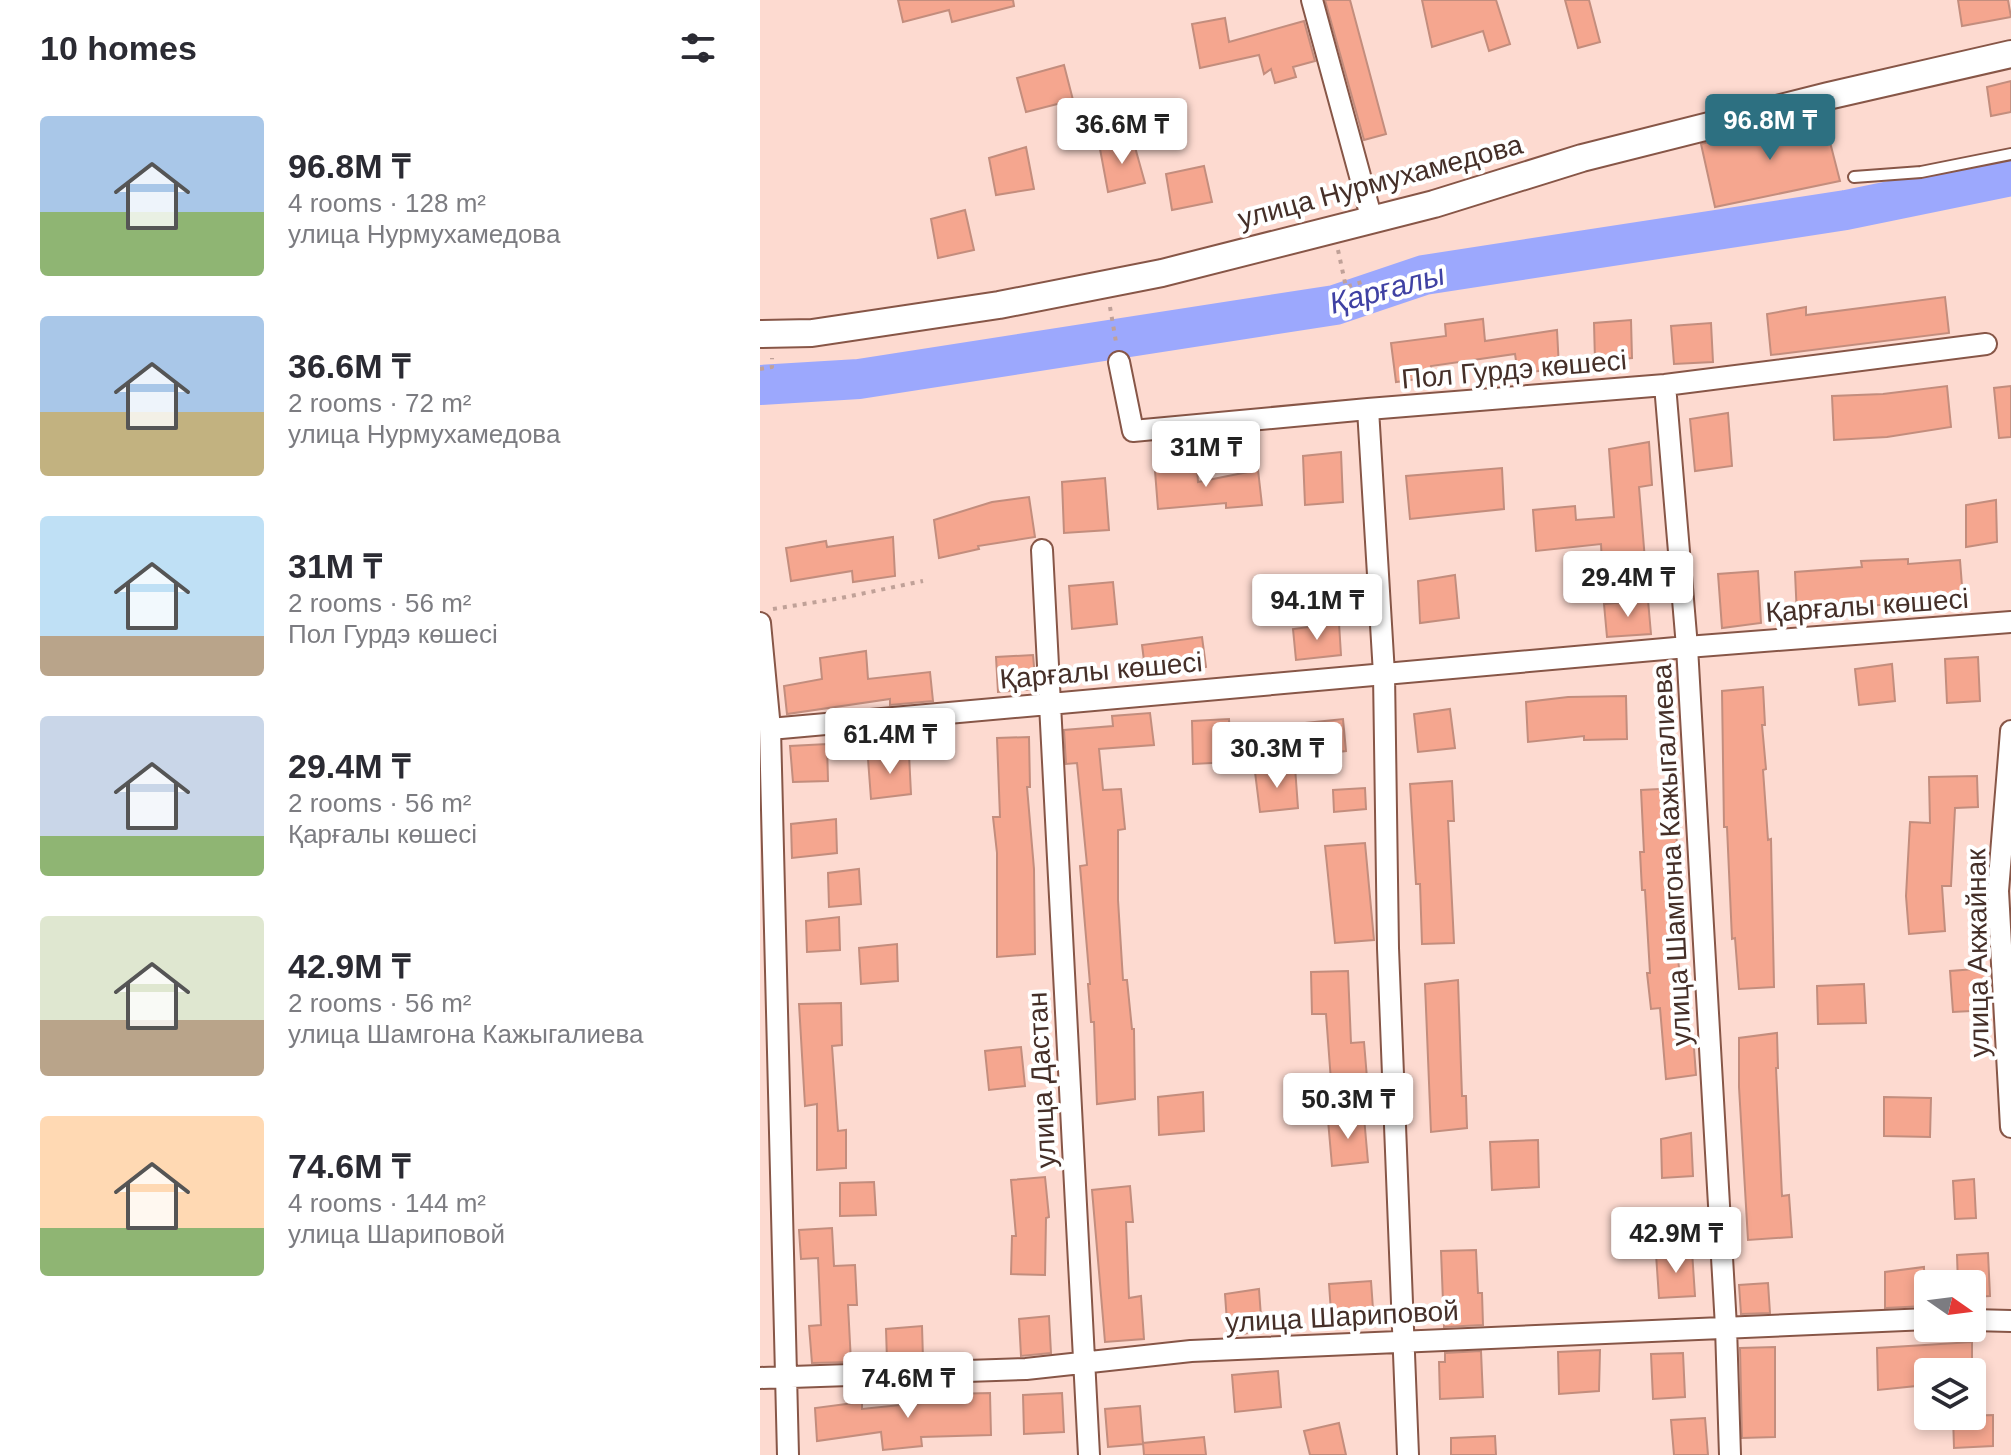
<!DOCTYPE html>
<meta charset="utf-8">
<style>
body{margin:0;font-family:Arial,sans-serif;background:#f2f2f3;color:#2b2b33;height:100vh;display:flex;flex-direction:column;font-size:30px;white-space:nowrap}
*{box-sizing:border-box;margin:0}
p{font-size:26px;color:#7c7c81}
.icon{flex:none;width:44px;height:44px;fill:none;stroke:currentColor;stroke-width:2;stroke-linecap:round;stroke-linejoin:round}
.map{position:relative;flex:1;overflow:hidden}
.panel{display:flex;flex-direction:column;background:#fff;width:760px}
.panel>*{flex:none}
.needle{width:52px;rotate:104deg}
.controls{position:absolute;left:1154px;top:1270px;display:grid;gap:16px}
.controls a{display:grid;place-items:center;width:72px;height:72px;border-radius:8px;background:#fff;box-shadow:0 4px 12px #0003;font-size:40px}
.price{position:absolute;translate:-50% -68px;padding:0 18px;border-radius:8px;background:#fff;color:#222;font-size:26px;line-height:52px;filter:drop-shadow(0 2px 4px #0008)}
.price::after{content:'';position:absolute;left:50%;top:48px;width:24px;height:18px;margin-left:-12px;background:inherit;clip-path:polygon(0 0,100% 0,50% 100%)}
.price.current{background:#2d7081;color:#fff}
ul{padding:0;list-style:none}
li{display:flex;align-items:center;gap:24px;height:200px;padding:0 40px}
li span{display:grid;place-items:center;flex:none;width:224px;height:160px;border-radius:8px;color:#555}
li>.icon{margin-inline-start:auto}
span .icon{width:96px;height:96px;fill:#fffc;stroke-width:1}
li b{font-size:34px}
h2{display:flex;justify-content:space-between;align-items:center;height:96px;padding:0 40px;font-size:34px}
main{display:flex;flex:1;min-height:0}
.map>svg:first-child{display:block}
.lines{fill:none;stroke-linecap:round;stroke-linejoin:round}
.river{stroke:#9ca8fd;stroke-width:40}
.building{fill:#f5a68f;stroke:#c38d7d;stroke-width:2}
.service-casing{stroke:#875647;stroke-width:14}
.minor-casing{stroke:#875647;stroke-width:24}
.tertiary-casing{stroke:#875647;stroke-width:30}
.path{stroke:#c0a198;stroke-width:4;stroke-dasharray:4 6;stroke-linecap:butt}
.service{stroke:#fff;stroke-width:10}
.minor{stroke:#fff;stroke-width:20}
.tertiary{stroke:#fff;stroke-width:26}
.labels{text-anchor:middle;stroke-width:8;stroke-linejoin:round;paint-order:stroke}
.street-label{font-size:28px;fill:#452f28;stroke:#fff}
.water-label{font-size:30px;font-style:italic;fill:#3f41a3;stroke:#fff}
</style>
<main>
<section class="panel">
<h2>10 homes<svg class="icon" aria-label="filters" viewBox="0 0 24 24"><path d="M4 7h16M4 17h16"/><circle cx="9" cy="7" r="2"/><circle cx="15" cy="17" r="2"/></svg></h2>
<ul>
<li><span style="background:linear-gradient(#a9c7e8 60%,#8fb573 0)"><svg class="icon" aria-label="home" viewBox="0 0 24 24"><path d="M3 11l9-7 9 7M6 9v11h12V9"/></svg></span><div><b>96.8M ₸</b><p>4 rooms · 128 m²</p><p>улица Нурмухамедова</p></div></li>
<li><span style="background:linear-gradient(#a9c7e8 60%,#c2b280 0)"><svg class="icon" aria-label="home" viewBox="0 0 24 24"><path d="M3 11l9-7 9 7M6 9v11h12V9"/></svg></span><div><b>36.6M ₸</b><p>2 rooms · 72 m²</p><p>улица Нурмухамедова</p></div></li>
<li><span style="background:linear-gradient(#bfe0f5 75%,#b9a48a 0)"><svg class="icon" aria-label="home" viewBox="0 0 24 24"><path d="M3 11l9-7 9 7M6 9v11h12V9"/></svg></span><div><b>31M ₸</b><p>2 rooms · 56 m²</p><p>Пол Гурдэ көшесі</p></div></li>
<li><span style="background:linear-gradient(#c9d6e8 75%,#8fb573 0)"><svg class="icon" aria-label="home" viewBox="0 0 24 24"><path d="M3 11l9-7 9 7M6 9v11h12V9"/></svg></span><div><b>29.4M ₸</b><p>2 rooms · 56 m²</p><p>Қарғалы көшесі</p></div></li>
<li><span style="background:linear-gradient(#dfe7d0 65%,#b9a48a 0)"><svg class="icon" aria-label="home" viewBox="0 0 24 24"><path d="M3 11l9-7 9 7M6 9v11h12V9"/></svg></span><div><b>42.9M ₸</b><p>2 rooms · 56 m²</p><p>улица Шамгона Кажыгалиева</p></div></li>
<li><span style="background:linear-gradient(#ffd9b3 70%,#8fb573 0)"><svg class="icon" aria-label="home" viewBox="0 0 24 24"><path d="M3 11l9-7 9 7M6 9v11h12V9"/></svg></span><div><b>74.6M ₸</b><p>4 rooms · 144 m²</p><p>улица Шариповой</p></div></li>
</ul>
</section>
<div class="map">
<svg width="1251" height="1455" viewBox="0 0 1251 1455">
<rect width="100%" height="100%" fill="#fddad0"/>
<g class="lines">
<!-- river -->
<path class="river" d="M 0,385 L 99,379 L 575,305 L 664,275 L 1086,210 L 1251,176"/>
</g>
<!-- building -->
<path class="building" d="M 138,0 L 253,0 L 254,6 L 192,22 L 189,10 L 143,22 Z
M 565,0 L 590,0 L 626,134 L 604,140 Z
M 662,0 L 736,0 L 750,44 L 729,51 L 723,31 L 672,47 Z
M 805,0 L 829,0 L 840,42 L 818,48 Z
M 1198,0 L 1248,0 L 1251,17 L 1202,26 Z
M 465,18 L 469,42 L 544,21 L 555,61 L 533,67 L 536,77 L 515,83 L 511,69 L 504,74 L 499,55 L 440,68 L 432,24 Z
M 304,65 L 313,100 L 266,112 L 257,78 Z
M 1251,81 L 1251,112 L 1231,116 L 1227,87 Z
M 1063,115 L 1080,181 L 955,207 L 941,144 Z
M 373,140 L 385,183 L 348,192 L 340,149 Z
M 266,147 L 274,189 L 236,195 L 229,158 Z
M 444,166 L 452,202 L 412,210 L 406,174 Z
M 205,210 L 214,250 L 178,258 L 171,219 Z
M 1185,297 L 1189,333 L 1011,355 L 1007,314 L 1046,307 L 1046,315 Z
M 723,319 L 725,341 L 797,330 L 799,368 L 758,374 L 755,354 L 671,366 L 672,377 L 636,382 L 631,343 L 686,336 L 685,324 Z
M 871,320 L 872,358 L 835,361 L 834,323 Z
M 951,323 L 953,362 L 914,364 L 911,326 Z
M 1187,386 L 1191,427 L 1127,437 L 1074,440 L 1072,396 L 1123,394 Z
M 1251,386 L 1251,437 L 1239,438 L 1234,388 Z
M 968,413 L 972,466 L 935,471 L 930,419 Z
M 889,442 L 892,485 L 879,487 L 885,560 L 842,564 L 841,544 L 776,551 L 773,510 L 815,506 L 816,520 L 854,517 L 849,449 Z
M 581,452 L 583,502 L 545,505 L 543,456 Z
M 437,467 L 438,482 L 498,470 L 502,505 L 466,508 L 466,503 L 398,509 L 395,471 Z
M 742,468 L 744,509 L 650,519 L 646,476 Z
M 345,478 L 349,530 L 304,533 L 302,482 Z
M 269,497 L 275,537 L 218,546 L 219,549 L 179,558 L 174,520 L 232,502 Z
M 1236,500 L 1237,542 L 1206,547 L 1206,505 Z
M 133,537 L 135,576 L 93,582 L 92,571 L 31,581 L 26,548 L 66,541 L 67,547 Z
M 1148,559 L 1148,564 L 1200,560 L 1203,599 L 1078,608 L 1078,612 L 1037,617 L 1035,572 L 1102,567 L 1101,561 Z
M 998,571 L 1001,623 L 962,628 L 958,574 Z
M 695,575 L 699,618 L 660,623 L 658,581 Z
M 353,582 L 357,624 L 312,629 L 309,586 Z
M 888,600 L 891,634 L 847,637 L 844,604 Z
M 579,623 L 581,655 L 536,660 L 533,629 Z
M 442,637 L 446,667 L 386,676 L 382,645 Z
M 106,651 L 108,679 L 170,672 L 173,701 L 130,705 L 130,699 L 27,714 L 24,686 L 62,679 L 60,658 Z
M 273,655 L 276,689 L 238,692 L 236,657 Z
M 1218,657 L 1220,701 L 1187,703 L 1185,659 Z
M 1132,664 L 1135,701 L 1099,705 L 1095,669 Z
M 1003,687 L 1005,725 L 1002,725 L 1006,769 L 1003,770 L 1008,840 L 1011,839 L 1014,987 L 979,989 L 975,938 L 972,939 L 967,827 L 964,827 L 962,691 Z
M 866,696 L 867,739 L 824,740 L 824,736 L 768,742 L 766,702 L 808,697 Z
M 690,709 L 695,748 L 658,752 L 654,714 Z
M 390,713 L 394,745 L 339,749 L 343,790 L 361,789 L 365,829 L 358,830 L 358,900 L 363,980 L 367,980 L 372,1029 L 374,1029 L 375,1099 L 337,1104 L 334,1022 L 331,1022 L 328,984 L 330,984 L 320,866 L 327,865 L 317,763 L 306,764 L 304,730 L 353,726 L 352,716 Z
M 469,719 L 471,762 L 433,764 L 432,721 Z
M 583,719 L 586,751 L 550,755 L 546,723 Z
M 269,737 L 270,787 L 267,787 L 274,869 L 275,954 L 237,957 L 237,853 L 233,817 L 240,817 L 237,738 Z
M 67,744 L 68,781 L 33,782 L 30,746 Z
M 149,754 L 151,794 L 111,799 L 108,759 Z
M 535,767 L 538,808 L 500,812 L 495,772 Z
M 1217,776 L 1218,807 L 1195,808 L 1191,886 L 1182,886 L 1185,931 L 1149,934 L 1146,896 L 1150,822 L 1170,823 L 1169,777 Z
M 692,781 L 694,821 L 688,821 L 694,943 L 662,944 L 660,884 L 656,884 L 650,784 Z
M 605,788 L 606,809 L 574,812 L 573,790 Z
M 919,788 L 920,827 L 916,827 L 920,908 L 922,907 L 924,942 L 916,942 L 927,1036 L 933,1035 L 936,1075 L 906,1079 L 900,1008 L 891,1009 L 887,973 L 890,973 L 885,890 L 882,890 L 880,852 L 884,852 L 881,790 Z
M 76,819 L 77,853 L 32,858 L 31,824 Z
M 605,843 L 614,940 L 575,943 L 565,846 Z
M 99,869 L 101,904 L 69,907 L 68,873 Z
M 79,917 L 80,950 L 47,952 L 46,921 Z
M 137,944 L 138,981 L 101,984 L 99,948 Z
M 1228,968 L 1230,1010 L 1193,1012 L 1190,971 Z
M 588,971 L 591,1043 L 604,1042 L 607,1078 L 571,1081 L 566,1014 L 552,1014 L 551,972 Z
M 698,980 L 702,1096 L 706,1096 L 707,1128 L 671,1132 L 665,984 Z
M 1104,984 L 1106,1023 L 1058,1024 L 1057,986 Z
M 81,1003 L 82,1045 L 72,1046 L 78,1131 L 86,1130 L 86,1168 L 57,1170 L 57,1104 L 45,1106 L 39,1004 Z
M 1017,1033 L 1018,1068 L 1016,1068 L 1022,1196 L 1029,1195 L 1032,1237 L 988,1240 L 979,1087 L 979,1038 Z
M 261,1047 L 265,1086 L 229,1090 L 225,1051 Z
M 443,1092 L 444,1131 L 399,1135 L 398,1097 Z
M 1124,1097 L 1171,1098 L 1170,1137 L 1124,1136 Z
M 604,1117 L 608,1162 L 572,1166 L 568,1120 Z
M 931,1133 L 933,1176 L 902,1178 L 901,1139 Z
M 778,1140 L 779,1187 L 732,1190 L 730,1142 Z
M 285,1177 L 289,1217 L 286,1218 L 285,1275 L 251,1274 L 252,1236 L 256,1236 L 251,1180 Z
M 1214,1179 L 1216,1218 L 1195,1219 L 1193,1181 Z
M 114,1182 L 116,1215 L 80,1216 L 80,1183 Z
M 370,1186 L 373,1222 L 366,1222 L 369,1298 L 381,1296 L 384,1339 L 345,1342 L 332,1190 Z
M 72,1228 L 74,1266 L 95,1265 L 97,1305 L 88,1305 L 91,1362 L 52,1363 L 49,1326 L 61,1325 L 58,1258 L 41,1259 L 39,1230 Z
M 716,1250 L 718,1293 L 722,1293 L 723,1325 L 684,1327 L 681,1251 Z
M 932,1251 L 935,1296 L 899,1298 L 896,1254 Z
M 1228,1253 L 1230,1296 L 1212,1297 L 1212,1284 L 1198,1284 L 1197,1255 Z
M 1164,1267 L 1165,1306 L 1125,1308 L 1125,1272 Z
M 611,1281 L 614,1323 L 572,1326 L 569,1284 Z
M 1008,1283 L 1010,1313 L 981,1314 L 979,1285 Z
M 499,1289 L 502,1331 L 468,1336 L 465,1294 Z
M 289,1316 L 291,1353 L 261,1356 L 259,1319 Z
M 162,1326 L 163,1359 L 127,1361 L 126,1329 Z
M 1212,1342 L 1212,1372 L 1156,1372 L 1156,1386 L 1118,1390 L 1117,1348 Z
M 1015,1347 L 1015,1437 L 982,1438 L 980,1348 Z
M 840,1350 L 839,1391 L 799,1394 L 798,1352 Z
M 721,1351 L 723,1397 L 680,1399 L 679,1362 L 685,1362 L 685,1353 Z
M 923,1353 L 925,1397 L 893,1399 L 891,1354 Z
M 518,1371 L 521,1407 L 475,1412 L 472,1375 Z
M 230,1393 L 231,1435 L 161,1437 L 162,1446 L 123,1450 L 121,1432 L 57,1441 L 55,1408 L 102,1402 L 102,1409 L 189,1400 L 188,1394 Z
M 302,1393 L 304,1432 L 264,1434 L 263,1395 Z
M 380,1406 L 383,1444 L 348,1447 L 345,1409 Z
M 1233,1415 L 1233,1446 L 1194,1448 L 1193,1416 Z
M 945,1418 L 948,1455 L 914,1455 L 911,1420 Z
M 579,1423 L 586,1455 L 550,1455 L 544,1431 Z
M 735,1436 L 736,1455 L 691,1455 L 691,1438 Z
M 444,1437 L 446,1455 L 384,1455 L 383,1443 Z"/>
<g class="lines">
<defs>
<path id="service" d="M 1094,177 L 1161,172 L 1251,154"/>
<path id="minor" d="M 552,0 L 612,220
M 359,362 L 373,431 L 608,409 L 905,385 L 1226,344
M 905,385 L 927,647 L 966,1327 L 970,1455
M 608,409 L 624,674 L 628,948 L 648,1455
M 282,550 L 329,1455
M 0,623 L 10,729 L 28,1455
M 10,729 L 927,647 L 1251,622
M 1251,731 L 1238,891 L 1251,1127
M 1212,1320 L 1251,1321
M 0,1378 L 266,1369 L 431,1351 L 1168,1319"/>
<path id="tertiary" d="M 0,334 L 52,333 L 239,305 L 402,273 L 674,204 L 822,158 L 1068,96 L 1251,54"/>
</defs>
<!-- service casing -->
<use href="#service" class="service-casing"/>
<!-- minor casing -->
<use href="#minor" class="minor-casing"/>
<!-- tertiary casing -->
<use href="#tertiary" class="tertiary-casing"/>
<!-- path -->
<path class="path" d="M 578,250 L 586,287 L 602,282 L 605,317
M 350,307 L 356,342
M 0,369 L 12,367 L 12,358
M 13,609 L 81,598 L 163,581"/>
<!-- service -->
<use href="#service" class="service"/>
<!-- minor -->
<use href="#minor" class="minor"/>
<!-- tertiary -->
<use href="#tertiary" class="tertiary"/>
</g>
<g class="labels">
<!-- street labels -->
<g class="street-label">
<text transform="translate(620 181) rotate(-15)" y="10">улица Нурмухамедова</text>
<text transform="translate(754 369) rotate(-5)" y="10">Пол Гурдэ көшесі</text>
<text transform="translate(1107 605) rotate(-4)" y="10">Қарғалы көшесі</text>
<text transform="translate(341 670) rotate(-5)" y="10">Қарғалы көшесі</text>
<text transform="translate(911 855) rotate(-93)" y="10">улица Шамгона Кажыгалиева</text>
<text transform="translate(1217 953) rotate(-91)" y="10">улица Акжайнак</text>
<text transform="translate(281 1080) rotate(-93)" y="10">улица Дастан</text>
<text transform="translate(582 1316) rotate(-3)" y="10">улица Шариповой</text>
</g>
<!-- water labels -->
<g class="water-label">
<text transform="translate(627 289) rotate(-15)" y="10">Қарғалы</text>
</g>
</g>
</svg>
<div class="controls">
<a><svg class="needle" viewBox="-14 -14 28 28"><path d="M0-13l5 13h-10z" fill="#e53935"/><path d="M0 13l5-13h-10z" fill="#7c7c81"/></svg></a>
<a><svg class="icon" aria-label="layers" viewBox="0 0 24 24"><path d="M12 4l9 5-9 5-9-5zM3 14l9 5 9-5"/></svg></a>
</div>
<b class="price current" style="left:1010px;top:162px">96.8M ₸</b>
<b class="price" style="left:362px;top:166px">36.6M ₸</b>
<b class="price" style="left:446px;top:489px">31M ₸</b>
<b class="price" style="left:868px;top:619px">29.4M ₸</b>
<b class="price" style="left:557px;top:642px">94.1M ₸</b>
<b class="price" style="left:130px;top:776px">61.4M ₸</b>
<b class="price" style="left:517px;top:790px">30.3M ₸</b>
<b class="price" style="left:588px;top:1141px">50.3M ₸</b>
<b class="price" style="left:916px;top:1275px">42.9M ₸</b>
<b class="price" style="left:148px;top:1420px">74.6M ₸</b>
</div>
</main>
